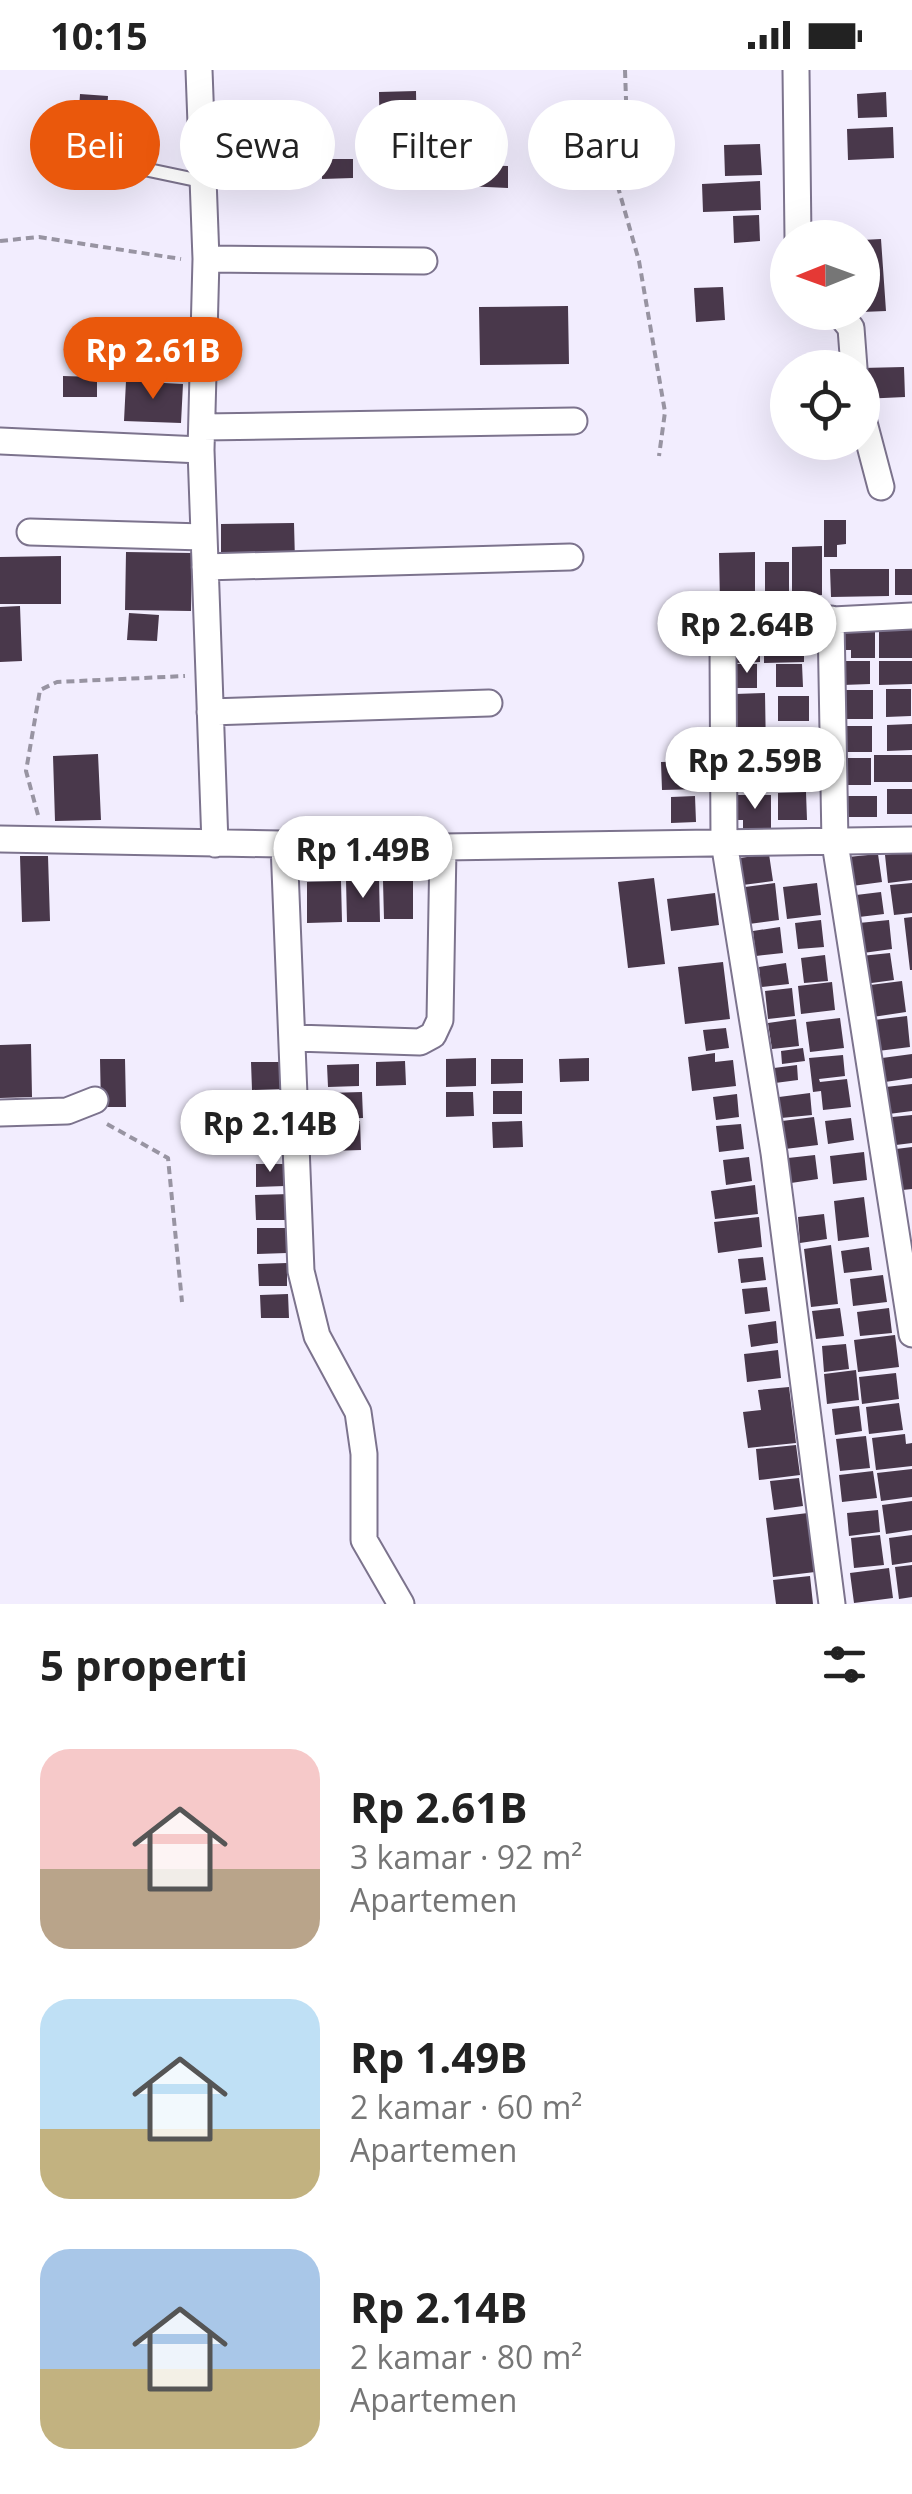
<!DOCTYPE html>
<html lang="id">
<meta charset="utf-8">
<style>
body{margin:0;font-family:"Open Sans",sans-serif;background:#f6f6f6;color:#222;height:100vh;display:flex;flex-direction:column;font-size:38px;white-space:nowrap}
*{box-sizing:border-box;margin:0}
p{font-size:32px;color:#767676}
.icon{flex:none;width:55px;height:55px;fill:none;stroke:currentColor;stroke-width:2;stroke-linecap:round;stroke-linejoin:round}
.map{position:relative;height:1534px;overflow:hidden}
.panel{display:flex;flex-direction:column;background:#fff;flex:1}
.panel>*{flex:none}
.top-card{position:absolute;left:30px;top:30px;width:852px;height:90px;display:flex;gap:20px}
.needle{width:65px;rotate:269deg}
.buttons{position:absolute;left:770px;top:150px;display:grid;gap:20px}
.buttons a{display:grid;place-items:center;width:110px;height:110px;border-radius:50%;background:#fff;box-shadow:0 10px 40px #0002;font-size:50px}
.price{position:absolute;translate:-50% -85px;padding:0 22px;border-radius:35px;background:#fff;color:#222;font-size:32px;line-height:65px;filter:drop-shadow(0 2px 5px #0008)}
.price::after{content:'';position:absolute;left:50%;top:60px;width:30px;height:22px;margin-left:-15px;background:inherit;clip-path:polygon(0 0,100% 0,50% 100%)}
.price.active{background:#ea580c;color:#fff}
ul{padding:0;list-style:none}
li{display:flex;align-items:center;gap:30px;height:250px;padding:0 40px}
li span{display:grid;place-items:center;flex:none;width:280px;height:200px;border-radius:30px;color:#555}
li>.icon{margin-inline-start:auto}
span .icon{width:120px;height:120px;fill:#fffc;stroke-width:1}
li b{font-size:42px}
h2{display:flex;justify-content:space-between;align-items:center;height:120px;padding:0 40px;font-size:42px}
.chip{padding:0 35px;border-radius:45px;background:#fff;box-shadow:0 10px 40px #0002;font-size:35px;line-height:90px}
.chip.active{background:#ea580c;color:#fff}
.status{display:flex;justify-content:space-between;align-items:center;height:70px;padding:0 50px;background:#fff;direction:ltr}
.status svg{height:28px;fill:currentColor}
.map>svg:first-child{display:block}
.building{fill:#49384b}
.lines{fill:none;stroke-linecap:round;stroke-linejoin:round}
.service-casing{stroke:#7c738d;stroke-width:16}
.minor-casing{stroke:#7c738d;stroke-width:29}
.path{stroke:#9894a2;stroke-width:4;stroke-dasharray:8 5;stroke-linecap:butt}
.service{stroke:#fff;stroke-width:12}
.minor{stroke:#fff;stroke-width:25}
</style>
<div class="status"><b>10:15</b><svg viewBox="0 0 49 12"><path d="M0 12V9h3v3zM5 12V6h3v6zM10 12V3h3v9zM15 12V0h3v12zM26 1h20v11H26zM47 4h2v5h-2z"/></svg></div>
<div class="map">
<svg width="912" height="1534" viewBox="0 0 912 1534">
<rect width="100%" height="100%" fill="#f2edfe"/>
<!-- building -->
<path class="building" d="M 416,21 L 417,79 L 380,80 L 379,22 Z
M 886,22 L 887,47 L 858,48 L 857,24 Z
M 80,24 L 108,26 L 104,89 L 76,87 Z
M 893,57 L 894,88 L 848,90 L 847,59 Z
M 760,74 L 762,105 L 725,106 L 724,75 Z
M 322,89 L 353,89 L 353,108 L 322,109 Z
M 466,95 L 508,96 L 508,118 L 465,116 Z
M 760,111 L 761,140 L 703,142 L 702,114 Z
M 759,145 L 760,171 L 734,173 L 733,146 Z
M 881,169 L 886,241 L 862,242 L 862,170 Z
M 723,217 L 725,250 L 696,252 L 694,218 Z
M 568,236 L 569,294 L 480,295 L 479,237 Z
M 904,297 L 905,327 L 862,329 L 862,298 Z
M 63,306 L 97,307 L 97,327 L 63,327 Z
M 126,311 L 183,314 L 181,353 L 124,351 Z
M 824,450 L 846,450 L 846,474 L 837,475 L 837,487 L 824,487 Z
M 294,453 L 295,491 L 221,493 L 221,454 Z
M 822,476 L 822,525 L 813,526 L 813,533 L 798,534 L 798,526 L 792,526 L 792,477 Z
M 126,482 L 192,483 L 191,541 L 125,540 Z
M 755,482 L 755,534 L 720,534 L 719,483 Z
M 61,486 L 61,534 L 0,534 L 0,487 Z
M 765,492 L 789,492 L 789,531 L 765,531 Z
M 830,499 L 889,499 L 889,526 L 831,527 Z
M 895,499 L 912,499 L 912,525 L 895,525 Z
M 20,536 L 22,591 L 0,592 L 0,537 Z
M 129,543 L 159,545 L 157,571 L 127,570 Z
M 879,554 L 912,554 L 912,588 L 879,588 Z
M 842,559 L 875,559 L 875,588 L 851,588 L 851,580 L 842,580 Z
M 804,562 L 804,592 L 764,593 L 764,574 L 777,574 L 776,563 Z
M 732,564 L 760,564 L 760,592 L 733,593 Z
M 842,591 L 870,591 L 870,614 L 843,615 Z
M 879,591 L 912,591 L 912,614 L 879,615 Z
M 736,594 L 757,594 L 757,618 L 736,618 Z
M 776,594 L 802,594 L 803,617 L 776,617 Z
M 886,619 L 911,619 L 911,646 L 886,647 Z
M 845,620 L 873,620 L 873,649 L 845,649 Z
M 765,623 L 766,685 L 736,685 L 735,624 Z
M 778,626 L 809,626 L 809,651 L 778,651 Z
M 912,654 L 912,680 L 887,681 L 887,655 Z
M 845,656 L 872,656 L 872,682 L 845,682 Z
M 781,660 L 807,660 L 807,693 L 781,693 Z
M 98,684 L 101,750 L 55,751 L 53,686 Z
M 874,685 L 912,685 L 912,712 L 874,712 Z
M 744,688 L 770,688 L 771,722 L 730,717 L 730,693 L 744,693 Z
M 845,688 L 871,688 L 871,715 L 845,715 Z
M 701,691 L 701,719 L 662,720 L 661,692 Z
M 780,699 L 803,699 L 803,717 L 780,717 Z
M 887,719 L 912,719 L 912,744 L 887,744 Z
M 806,722 L 807,750 L 778,750 L 778,723 Z
M 737,725 L 771,725 L 771,761 L 743,761 L 743,750 L 737,750 Z
M 695,726 L 696,752 L 671,753 L 671,727 Z
M 846,726 L 877,726 L 877,747 L 847,747 Z
M 912,781 L 912,810 L 888,813 L 885,785 Z
M 769,784 L 773,811 L 735,816 L 732,789 Z
M 878,784 L 882,812 L 852,816 L 848,787 Z
M 20,786 L 48,786 L 50,851 L 22,852 Z
M 654,808 L 665,894 L 628,898 L 618,812 Z
M 379,809 L 380,852 L 347,852 L 346,810 Z
M 341,811 L 342,852 L 307,853 L 307,812 Z
M 383,811 L 413,811 L 413,849 L 384,849 Z
M 775,813 L 779,850 L 749,854 L 745,817 Z
M 817,813 L 821,845 L 787,849 L 783,817 Z
M 912,813 L 912,843 L 894,845 L 890,815 Z
M 881,822 L 884,844 L 859,847 L 856,825 Z
M 715,823 L 719,855 L 671,861 L 667,829 Z
M 912,847 L 912,900 L 910,900 L 904,848 Z
M 821,850 L 824,877 L 798,879 L 795,853 Z
M 889,850 L 892,879 L 863,883 L 859,853 Z
M 780,857 L 783,883 L 756,886 L 753,861 Z
M 890,883 L 894,910 L 864,914 L 861,886 Z
M 825,885 L 828,911 L 804,913 L 801,888 Z
M 723,892 L 730,949 L 685,954 L 678,897 Z
M 786,893 L 789,914 L 761,917 L 759,897 Z
M 902,911 L 906,942 L 866,948 L 862,916 Z
M 832,912 L 835,940 L 801,944 L 798,916 Z
M 792,918 L 795,946 L 768,949 L 765,921 Z
M 907,946 L 910,977 L 870,982 L 866,951 Z
M 840,948 L 844,978 L 810,982 L 806,952 Z
M 796,949 L 799,976 L 772,979 L 768,953 Z
M 726,958 L 729,978 L 706,981 L 703,960 Z
M 31,974 L 32,1027 L 0,1028 L 0,975 Z
M 803,978 L 805,991 L 782,994 L 781,981 Z
M 715,983 L 715,992 L 733,990 L 736,1016 L 692,1021 L 688,987 Z
M 912,984 L 912,1008 L 885,1012 L 882,988 Z
M 843,985 L 845,1006 L 819,1009 L 820,1012 L 847,1009 L 851,1037 L 823,1040 L 821,1021 L 813,1022 L 809,988 Z
M 476,988 L 476,1016 L 446,1017 L 446,989 Z
M 589,988 L 589,1011 L 560,1012 L 559,989 Z
M 100,989 L 125,989 L 126,1037 L 101,1037 Z
M 491,989 L 523,989 L 523,1013 L 491,1014 Z
M 405,991 L 406,1015 L 376,1016 L 376,992 Z
M 251,992 L 283,992 L 283,1019 L 252,1020 Z
M 359,994 L 359,1016 L 328,1017 L 327,995 Z
M 797,995 L 798,1010 L 775,1013 L 774,998 Z
M 912,1014 L 912,1041 L 881,1045 L 877,1018 Z
M 493,1021 L 522,1021 L 522,1044 L 493,1044 Z
M 362,1022 L 363,1048 L 327,1049 L 327,1023 Z
M 446,1022 L 473,1022 L 474,1046 L 446,1047 Z
M 810,1023 L 812,1045 L 781,1048 L 779,1027 Z
M 737,1024 L 739,1047 L 716,1050 L 713,1027 Z
M 285,1026 L 285,1051 L 253,1052 L 253,1027 Z
M 912,1045 L 912,1073 L 896,1075 L 892,1047 Z
M 814,1047 L 818,1075 L 785,1079 L 782,1051 Z
M 851,1048 L 854,1070 L 828,1074 L 825,1051 Z
M 360,1051 L 361,1080 L 330,1081 L 329,1052 Z
M 522,1051 L 523,1077 L 493,1078 L 492,1052 Z
M 741,1054 L 744,1079 L 719,1082 L 716,1056 Z
M 283,1061 L 283,1083 L 254,1084 L 254,1062 Z
M 912,1077 L 912,1119 L 893,1121 L 888,1080 Z
M 864,1082 L 867,1110 L 833,1114 L 830,1086 Z
M 815,1085 L 818,1109 L 791,1113 L 788,1088 Z
M 749,1087 L 752,1111 L 726,1115 L 723,1090 Z
M 256,1094 L 285,1094 L 285,1116 L 256,1117 Z
M 755,1115 L 758,1144 L 715,1149 L 711,1121 Z
M 290,1124 L 290,1150 L 256,1150 L 255,1125 Z
M 864,1127 L 869,1167 L 838,1171 L 834,1131 Z
M 824,1144 L 827,1169 L 800,1173 L 798,1147 Z
M 759,1147 L 762,1177 L 718,1183 L 714,1152 Z
M 257,1158 L 287,1158 L 287,1183 L 257,1184 Z
M 831,1175 L 838,1234 L 811,1237 L 804,1179 Z
M 869,1177 L 872,1200 L 844,1203 L 841,1181 Z
M 763,1187 L 766,1210 L 741,1213 L 738,1189 Z
M 287,1193 L 287,1216 L 259,1216 L 258,1194 Z
M 883,1205 L 887,1232 L 853,1236 L 850,1209 Z
M 767,1217 L 770,1241 L 745,1244 L 742,1219 Z
M 288,1224 L 289,1248 L 261,1248 L 260,1225 Z
M 840,1238 L 844,1266 L 816,1269 L 812,1241 Z
M 889,1238 L 892,1263 L 860,1266 L 857,1242 Z
M 776,1251 L 778,1273 L 751,1277 L 748,1255 Z
M 895,1265 L 899,1297 L 858,1302 L 854,1270 Z
M 846,1274 L 849,1299 L 824,1302 L 822,1276 Z
M 778,1280 L 781,1308 L 747,1312 L 744,1284 Z
M 856,1300 L 859,1330 L 827,1334 L 824,1304 Z
M 896,1303 L 899,1329 L 862,1334 L 859,1307 Z
M 789,1317 L 796,1373 L 748,1378 L 743,1342 L 761,1340 L 758,1320 Z
M 899,1333 L 903,1360 L 869,1364 L 866,1337 Z
M 859,1336 L 862,1361 L 835,1365 L 832,1339 Z
M 905,1364 L 906,1374 L 912,1373 L 912,1396 L 876,1400 L 872,1368 Z
M 866,1366 L 870,1398 L 840,1401 L 836,1369 Z
M 796,1375 L 800,1405 L 759,1410 L 756,1379 Z
M 912,1399 L 912,1427 L 881,1431 L 877,1403 Z
M 873,1401 L 877,1428 L 842,1432 L 839,1405 Z
M 799,1408 L 803,1436 L 774,1440 L 770,1411 Z
M 912,1431 L 912,1460 L 886,1464 L 882,1435 Z
M 878,1440 L 880,1462 L 849,1466 L 847,1443 Z
M 808,1443 L 815,1502 L 773,1507 L 766,1448 Z
M 880,1465 L 884,1495 L 854,1498 L 851,1468 Z
M 912,1465 L 912,1492 L 892,1495 L 889,1468 Z
M 912,1495 L 912,1527 L 899,1529 L 895,1497 Z
M 889,1498 L 893,1528 L 854,1533 L 850,1503 Z
M 810,1506 L 813,1534 L 776,1534 L 773,1510 Z"/>
<g class="lines">
<defs>
<path id="service" d="M 125,95 L 201,111"/>
<path id="minor" d="M 199,0 L 206,189 L 201,380 L 215,774
M 796,0 L 798,168
M 206,189 L 424,191
M 838,242 L 851,258 L 854,298
M 862,345 L 881,417
M 203,357 L 574,351
M 0,371 L 201,380
M 30,462 L 203,467
M 205,497 L 570,487
M 831,549 L 835,773 L 912,1264
M 210,642 L 489,633
M 0,769 L 443,777 L 912,770
M 284,774 L 301,1201 L 317,1266 L 358,1342 L 364,1384 L 364,1470 L 401,1534
M 295,968 L 420,972 L 433,965 L 440,950 L 443,777
M 0,1043 L 67,1041 L 95,1030
M 832,1534 L 774,1083 L 724,772 L 723,576 L 727,558 L 735,555 L 912,546"/>
</defs>
<!-- service casing -->
<use href="#service" class="service-casing"/>
<!-- minor casing -->
<use href="#minor" class="minor-casing"/>
<!-- path -->
<path class="path" d="M 625,0 L 627,58 L 616,110 L 639,191 L 665,342 L 659,386
M 0,171 L 39,167 L 181,189
M 38,745 L 26,701 L 40,620 L 57,612 L 185,606
M 107,1054 L 168,1088 L 182,1232"/>
<!-- service -->
<use href="#service" class="service"/>
<!-- minor -->
<use href="#minor" class="minor"/>
</g>
</svg>
<div class="buttons">
<a><svg class="needle" viewBox="-14 -14 28 28"><path d="M0-13l5 13h-10z" fill="#e53935"/><path d="M0 13l5-13h-10z" fill="#767676"/></svg></a>
<a><svg class="icon" aria-label="locate" viewBox="0 0 24 24"><circle cx="12" cy="12" r="6"/><path d="M12 2v4M12 18v4M2 12h4M18 12h4"/></svg></a>
</div>
<b class="price active" style="left:153px;top:332px">Rp 2.61B</b>
<b class="price" style="left:747px;top:606px">Rp 2.64B</b>
<b class="price" style="left:755px;top:742px">Rp 2.59B</b>
<b class="price" style="left:363px;top:831px">Rp 1.49B</b>
<b class="price" style="left:270px;top:1105px">Rp 2.14B</b>
<div class="top-card">
<a class="chip active">Beli</a>
<a class="chip">Sewa</a>
<a class="chip">Filter</a>
<a class="chip">Baru</a>
</div>
</div>
<section class="panel">
<h2>5 properti<svg class="icon" aria-label="filters" viewBox="0 0 24 24"><path d="M4 7h16M4 17h16"/><circle cx="9" cy="7" r="2"/><circle cx="15" cy="17" r="2"/></svg></h2>
<ul>
<li><span style="background:linear-gradient(#f6c9c9 60%,#b9a48a 0)"><svg class="icon" aria-label="home" viewBox="0 0 24 24"><path d="M3 11l9-7 9 7M6 9v11h12V9"/></svg></span><div><b>Rp 2.61B</b><p>3 kamar · 92 m²</p><p>Apartemen</p></div></li>
<li><span style="background:linear-gradient(#bfe0f5 65%,#c2b280 0)"><svg class="icon" aria-label="home" viewBox="0 0 24 24"><path d="M3 11l9-7 9 7M6 9v11h12V9"/></svg></span><div><b>Rp 1.49B</b><p>2 kamar · 60 m²</p><p>Apartemen</p></div></li>
<li><span style="background:linear-gradient(#a9c7e8 60%,#c2b280 0)"><svg class="icon" aria-label="home" viewBox="0 0 24 24"><path d="M3 11l9-7 9 7M6 9v11h12V9"/></svg></span><div><b>Rp 2.14B</b><p>2 kamar · 80 m²</p><p>Apartemen</p></div></li>
</ul>
</section>
